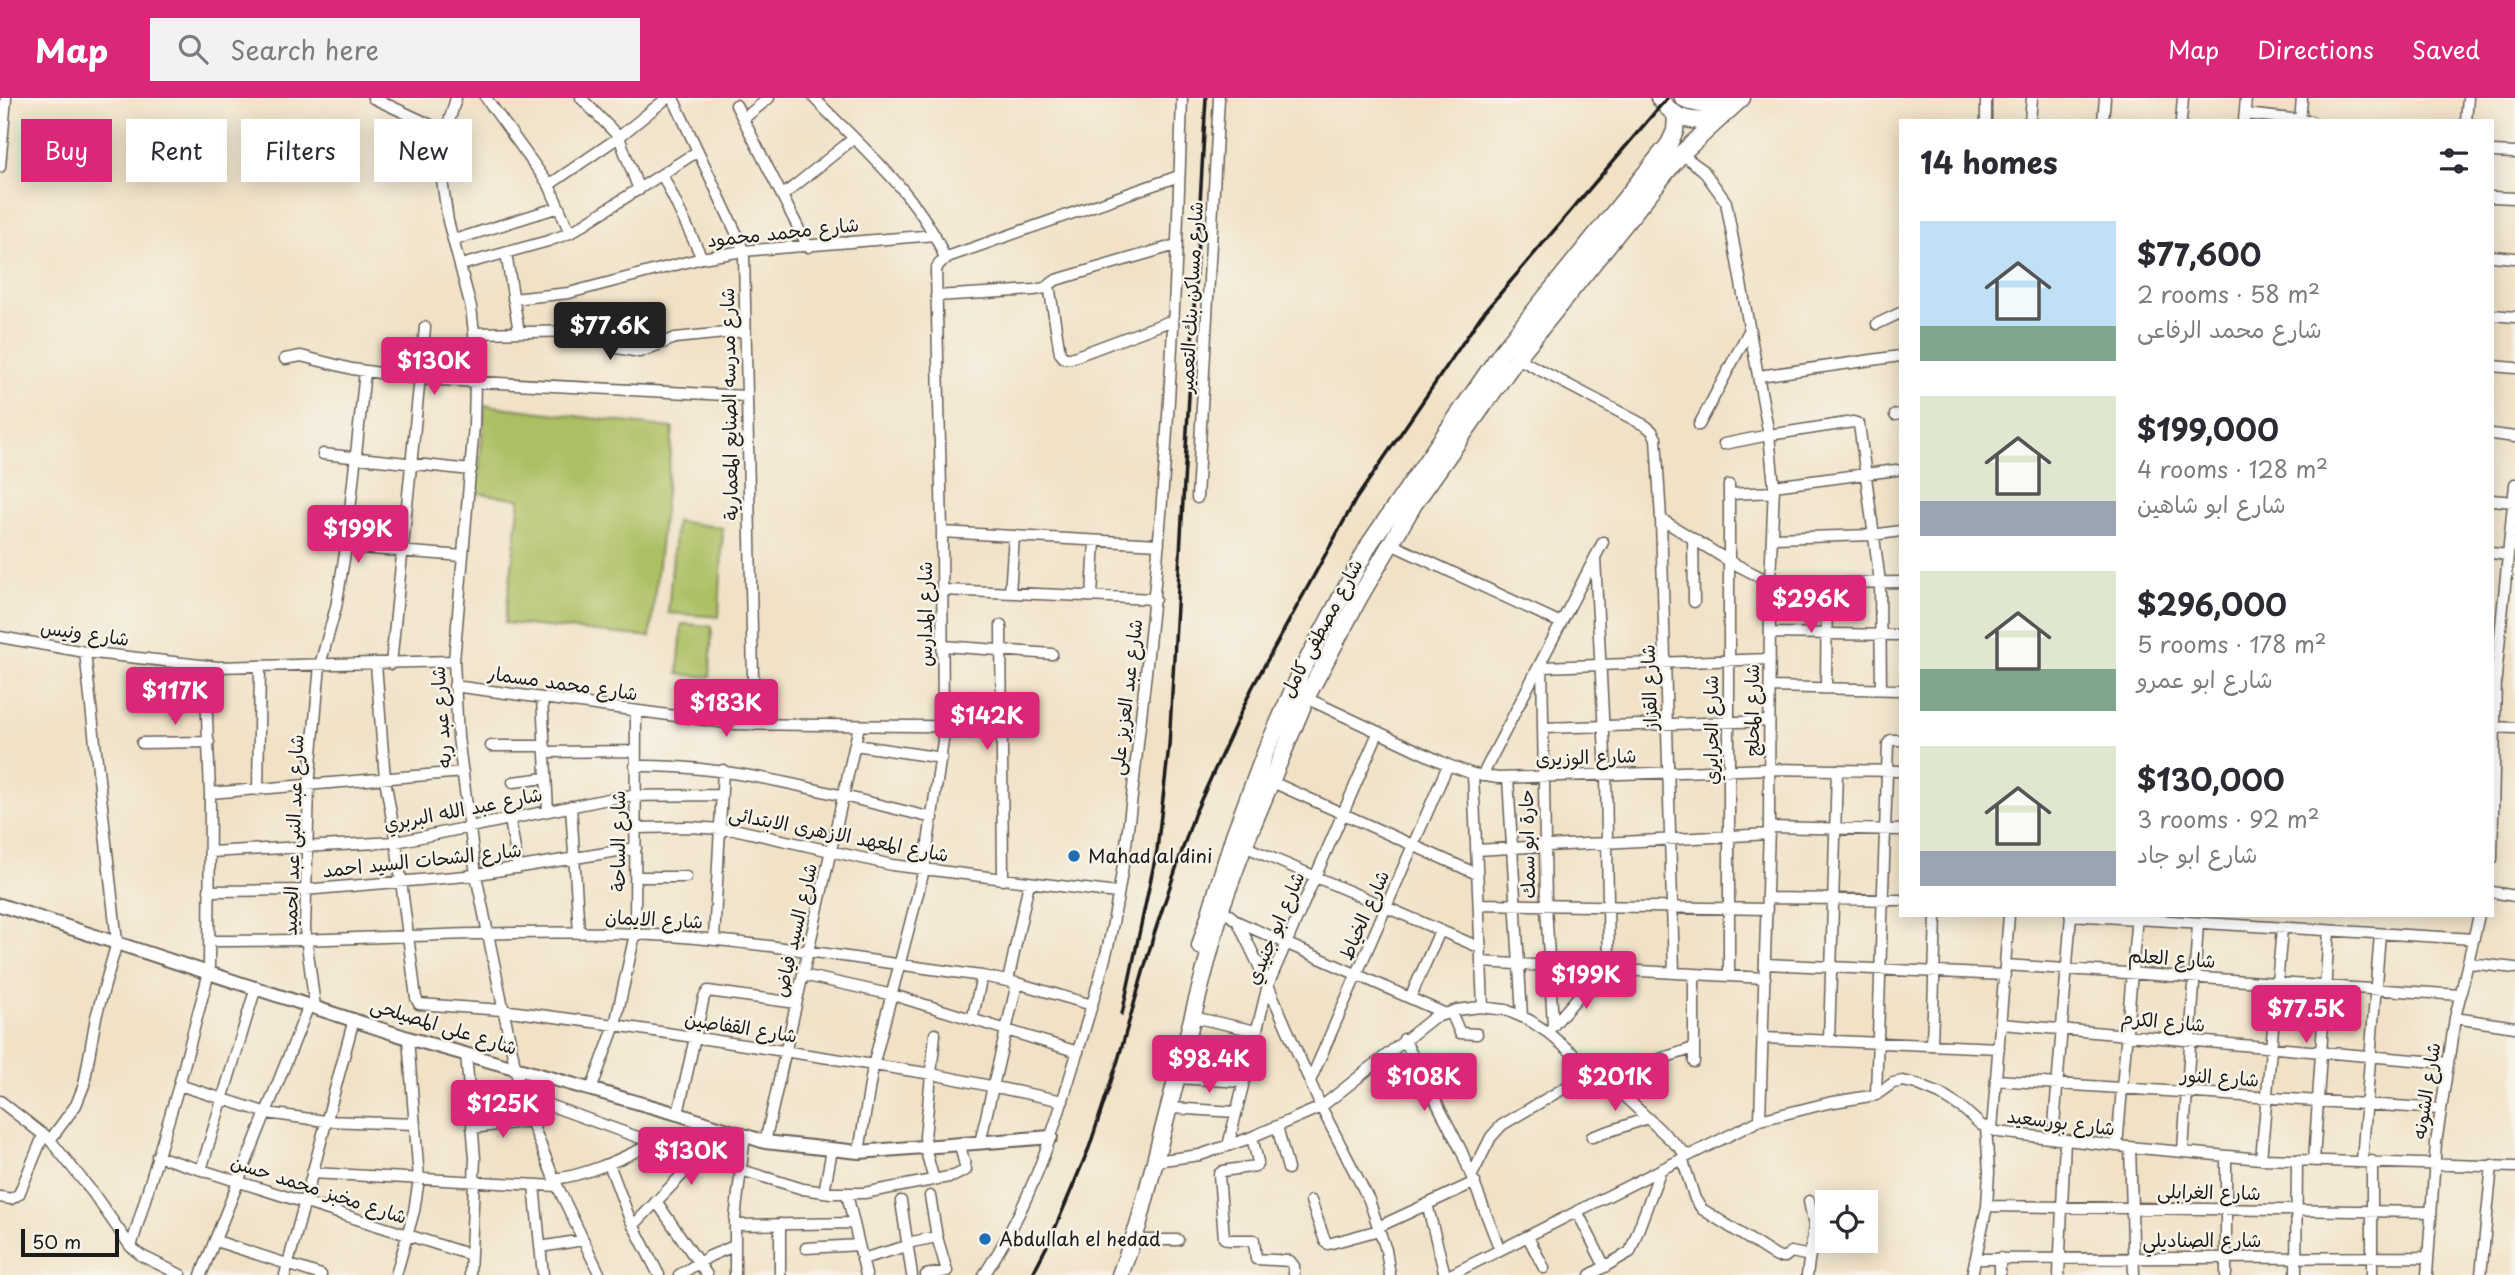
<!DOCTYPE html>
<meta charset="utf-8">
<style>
body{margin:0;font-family:"Playpen Sans","Playpen Sans Arabic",sans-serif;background:#f2f2f3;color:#2b2b33;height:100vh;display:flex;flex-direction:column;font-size:26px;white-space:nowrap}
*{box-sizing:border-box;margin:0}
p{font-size:23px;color:#7c7c81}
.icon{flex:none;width:38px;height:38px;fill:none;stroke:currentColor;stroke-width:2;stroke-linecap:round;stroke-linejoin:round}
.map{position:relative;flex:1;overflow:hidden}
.drawer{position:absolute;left:1899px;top:21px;width:595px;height:798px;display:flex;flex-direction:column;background:#fff;border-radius:0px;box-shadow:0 4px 18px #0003}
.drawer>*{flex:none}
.hud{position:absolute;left:21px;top:21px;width:665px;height:63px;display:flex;gap:14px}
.buttons{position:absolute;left:1815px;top:1092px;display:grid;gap:14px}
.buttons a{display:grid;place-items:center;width:63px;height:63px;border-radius:0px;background:#fff;box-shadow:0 4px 18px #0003;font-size:35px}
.scale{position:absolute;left:21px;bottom:18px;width:98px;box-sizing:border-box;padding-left:7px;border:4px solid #1c1c1c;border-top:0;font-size:19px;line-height:24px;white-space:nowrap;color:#1c1c1c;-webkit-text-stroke:5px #f7f3e8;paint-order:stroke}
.price{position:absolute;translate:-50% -60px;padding:0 16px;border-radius:7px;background:#db2777;color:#fff;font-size:23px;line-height:46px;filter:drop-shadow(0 2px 4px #0008)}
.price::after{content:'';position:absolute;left:50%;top:42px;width:21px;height:16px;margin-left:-10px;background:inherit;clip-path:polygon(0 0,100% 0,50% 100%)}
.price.current{background:#222;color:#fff}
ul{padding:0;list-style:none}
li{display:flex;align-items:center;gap:21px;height:175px;padding:0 21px}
li span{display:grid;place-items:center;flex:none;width:196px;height:140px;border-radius:0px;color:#555}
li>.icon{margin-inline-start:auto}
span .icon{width:84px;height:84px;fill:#fffc;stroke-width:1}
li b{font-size:30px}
h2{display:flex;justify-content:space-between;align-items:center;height:84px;padding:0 21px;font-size:30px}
.pill{padding:0 24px;border-radius:0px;background:#fff;box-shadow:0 4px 18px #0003;font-size:24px;line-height:63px}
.pill.current{background:#db2777;color:#fff}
header{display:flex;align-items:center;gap:42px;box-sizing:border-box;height:98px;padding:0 35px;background:#db2777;color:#fff}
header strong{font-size:33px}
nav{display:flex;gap:38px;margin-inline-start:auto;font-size:24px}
.search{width:490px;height:63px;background:#f2f2f3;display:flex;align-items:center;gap:18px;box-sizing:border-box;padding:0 24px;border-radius:0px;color:#7c7c81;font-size:26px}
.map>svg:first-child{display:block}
.green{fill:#acbf62;stroke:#646e3f;stroke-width:2}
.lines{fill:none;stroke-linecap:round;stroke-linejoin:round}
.minor-casing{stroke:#676158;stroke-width:13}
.tertiary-casing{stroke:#676158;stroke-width:16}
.primary-casing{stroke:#676158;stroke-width:19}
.minor{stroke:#fff;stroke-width:10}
.tertiary{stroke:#fff;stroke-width:12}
.primary{stroke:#fff;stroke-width:16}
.rail{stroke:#1c1c1c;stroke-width:3.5}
.poi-dot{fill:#1f6fb2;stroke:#f7f3e8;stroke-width:2.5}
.labels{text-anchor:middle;stroke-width:5;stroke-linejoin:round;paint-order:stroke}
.street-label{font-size:19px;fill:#1c1c1c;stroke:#f7f3e8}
.poi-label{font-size:19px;fill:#1c1c1c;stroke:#f7f3e8;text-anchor:start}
</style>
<header>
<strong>Map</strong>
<div class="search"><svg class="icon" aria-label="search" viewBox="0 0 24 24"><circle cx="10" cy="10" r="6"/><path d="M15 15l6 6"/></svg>Search here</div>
<nav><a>Map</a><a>Directions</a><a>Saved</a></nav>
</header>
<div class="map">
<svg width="2515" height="1177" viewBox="0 0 2515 1177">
<rect width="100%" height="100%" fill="#f7f3e8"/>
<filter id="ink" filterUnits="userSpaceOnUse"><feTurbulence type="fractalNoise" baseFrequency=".0143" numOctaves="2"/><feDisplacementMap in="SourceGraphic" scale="14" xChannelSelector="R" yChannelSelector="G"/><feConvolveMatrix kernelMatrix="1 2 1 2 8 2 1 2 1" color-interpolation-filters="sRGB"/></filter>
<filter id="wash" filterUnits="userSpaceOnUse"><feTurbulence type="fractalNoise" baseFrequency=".00686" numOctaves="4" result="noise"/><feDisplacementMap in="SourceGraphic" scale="28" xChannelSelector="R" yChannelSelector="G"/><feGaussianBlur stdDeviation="1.57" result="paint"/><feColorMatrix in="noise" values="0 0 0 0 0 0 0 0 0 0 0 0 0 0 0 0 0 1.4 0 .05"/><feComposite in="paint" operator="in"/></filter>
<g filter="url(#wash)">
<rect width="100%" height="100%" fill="#f1e2c7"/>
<!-- green -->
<path class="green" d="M 485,307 L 673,330 L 650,539 L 505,525 L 520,401 L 477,395 Z
M 676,423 L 723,430 L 719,519 L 668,515 Z
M 682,526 L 712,528 L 710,579 L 678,576 Z"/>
</g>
<g filter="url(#ink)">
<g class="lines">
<defs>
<path id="minor" d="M 373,0 L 446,34
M 456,0 L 446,34 L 442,82 L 448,123 L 471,209 L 474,235 L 475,285 L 474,327 L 454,563 L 458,639 L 476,777 L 521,997 L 554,1081 L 600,1177
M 486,0 L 549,87 L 570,135
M 581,0 L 619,39 L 639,92
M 673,0 L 740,143 L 744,158 L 754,627
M 814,0 C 859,47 923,100 945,161
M 1986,0 L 1986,23
M 736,7 L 808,149
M 2245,16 L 2311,23
M 743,21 L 769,0
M 2030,23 L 2032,0
M 2103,23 L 2105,0
M 2181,23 L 2183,0
M 2244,23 L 2246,0
M 2300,23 L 2302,0
M 2466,23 L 2468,0
M 2492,54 L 2515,55
M 1681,56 L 1703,72 L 1726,104 L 1769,337 L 1774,388 L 1770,484 L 1769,729 L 1760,1022
M 0,69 L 6,0
M 662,76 L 702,160
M 549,87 L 619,39 L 667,0
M 782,98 L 853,41
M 2492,99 L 2515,100
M 454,142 L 559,109
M 506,155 L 519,234
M 2492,158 L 2515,160
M 461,167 L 548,143 L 570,135 L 698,53
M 1049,187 L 1060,255 L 1064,260 L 1071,260 L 1173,222
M 936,198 L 1034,192 L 1045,190 L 1056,182 L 1176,147
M 513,201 L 569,195 L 702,160 L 743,153 L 935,137
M 2492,217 L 2515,219
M 1877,226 L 1900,215
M 474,235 L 585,233 L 601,239 L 617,250 L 640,254 L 675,240 L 745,233
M 1517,260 L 1646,328 L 1652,333 L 1656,340 L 1661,421 L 1674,875
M 285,261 L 301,258 L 352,271 L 421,281 L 746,298
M 2492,268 L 2515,270
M 1759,278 L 1900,258
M 1895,317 L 1900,316
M 1699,327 L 1750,231
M 2492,336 L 2515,339
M 1724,346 L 1769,337 L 1853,324 L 1859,326 L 1880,484 L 1881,591
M 323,356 L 471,372
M 1774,388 L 1896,372
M 1729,396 L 1774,394
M 1197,400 L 1219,0
M 2492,402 L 2513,404
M 1661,421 L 1729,463 L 1770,484 L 1790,486 L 1900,484
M 942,434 L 1159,446
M 1773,440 L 1873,437 L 1900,433
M 1693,441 L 1694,504
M 1391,446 L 1561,525
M 346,449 L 463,458
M 2492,455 L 2507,457
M 1595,460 L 1606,676 L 1609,871
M 943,492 L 1155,501
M 1010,495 L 1014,438
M 1092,498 L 1095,443
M 1001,527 L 1003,782
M 1770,535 L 1897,537
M 0,539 L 85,554 L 218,569 L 454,563
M 943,548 L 1052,556
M 1542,563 L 1546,808 L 1553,927
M 376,566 L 385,681 L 396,744 L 416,900 L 419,906 L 502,912 L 615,927 L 932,976 L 1063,1003
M 391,566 L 425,229
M 1542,569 L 1770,561
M 454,588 L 735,626 L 1003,629
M 1770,589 L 1900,592
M 1826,590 L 1827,485
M 1302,598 L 1448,667 L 1473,676 L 1498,680 L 1770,671 L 1900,673
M 542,600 L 548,713
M 2494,629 L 2515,630
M 1543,630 L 1769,623
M 142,645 L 209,644
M 855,647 L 942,660
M 491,648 L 545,648
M 545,654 L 635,653
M 635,668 C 737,666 835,697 933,720
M 1473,676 L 1483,909
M 1482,678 L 1603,444
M 1508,680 L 1522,919
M 1270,683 L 1477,776
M 513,684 L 546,680
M 258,692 L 260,569
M 210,695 L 463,674
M 571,708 L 579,835
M 510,721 L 518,770
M 1769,729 L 1900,732
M 636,730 L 689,729 L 738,732 L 892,767 L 1117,795
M 1244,748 L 1481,850
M 1476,752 L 1769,736
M 210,754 L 396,744 L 623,698 L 721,697
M 2492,761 L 2496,579 L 2515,386
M 637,779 L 686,779
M 209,793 L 304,792 L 466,778 L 636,750
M 2492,794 L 2515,798
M 1767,800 L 1900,802
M 1479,806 L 1767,811
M 1221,810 L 1238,824 L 1268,887 L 1321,1009 L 1369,1102 L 1386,1152 L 1390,1177
M 2070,817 L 2474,841
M 1238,824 L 1446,916
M 714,842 L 723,672
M 209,843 C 351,844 493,830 634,836 C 751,841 866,863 982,878 L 1017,885 L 1092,907
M 1481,864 L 1765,880
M 2469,865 L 2515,870
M 1765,866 L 2005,877
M 2005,867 L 2461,897
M 803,877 L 893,897 L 1078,954
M 1729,878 L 1729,387
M 1008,883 L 1029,785
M 1410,900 L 1440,833
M 315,909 L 305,831 L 309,688 L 320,567 L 336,509 L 346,449 L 365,273
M 1451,914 L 1460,935 L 1477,936
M 1193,919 L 1256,933
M 2455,920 L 2515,929
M 972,922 L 982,878
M 2001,926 L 2448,965
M 1552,929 L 1602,871
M 1763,940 L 1999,950
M 1404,941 L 1462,1054 L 1500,1152
M 1829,943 L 1837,672
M 1932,947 L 1936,817
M 466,956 L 475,1060 L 470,1177
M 1694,964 L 1694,876
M 1176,980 L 1244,984
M 1311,981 L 1448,667
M 1996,982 L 2441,1011
M 179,987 L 267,1015 L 325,1023 L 415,1026
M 591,992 L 615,927 L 635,836 L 636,613
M 521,997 L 654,1045 L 803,1091 L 831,1095 L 864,1095 L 954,1078 L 966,1072 L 960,1047
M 1876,997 L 1888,646 L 1891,642 L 1900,642
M 1626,1000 L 1660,961 L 1694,950
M 0,1003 L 50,1042 L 93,1095 L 131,1149 L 142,1158 L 181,1177
M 1170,1010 L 1236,1014
M 678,1016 L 704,899 L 708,893 L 796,905
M 1277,1028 L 1288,1071
M 472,1030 L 531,1023
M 1992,1031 L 2009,817
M 1252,1039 L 1258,1064 L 1256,1068 L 1223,1073 L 1219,1076 L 1224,1140 L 1228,1142 L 1254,1142 L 1256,1161 L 1290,1163 L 1294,1168 L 1294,1177
M 1592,1039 L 1648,1020
M 2053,1040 L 2071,817
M 50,1042 L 76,1007 L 84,987 L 96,919 L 117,844 L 85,554
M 765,1044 L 859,628
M 980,1045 L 1017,885
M 1228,1048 L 1268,887 L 1378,635
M 2117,1048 L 2137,817
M 2130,1049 L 2134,1177
M 2183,1053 L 2198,826
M 859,1054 L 873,968 L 924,772 L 943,643 L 942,434 L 936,172 L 939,166 L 950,158 L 1179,78
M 157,1058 L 471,1157
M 1682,1060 L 1695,1101 L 1702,1111 L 1777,1159 L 1785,1159 L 1791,1154 L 1810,1158
M 2261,1061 L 2282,831
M 1155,1063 L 1200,1057 L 1247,1041 L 1321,1009 L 1433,920 L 1457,912 L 1480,909 L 1506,912 L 1529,922 L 1547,934 L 1626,1000 L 1687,1057
M 2314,1063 L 2329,833
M 2362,1063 L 2380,836
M 609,1066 L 629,1119 L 659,1177
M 201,1072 L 256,889
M 312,1075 L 557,1088
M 1472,1077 L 1491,1039 L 1502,1027 L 1593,973
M 554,1081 C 589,1077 622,1060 654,1045
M 934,1082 L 927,1057 L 925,1039 L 935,936
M 534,1087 L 543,1177
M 824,1094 L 832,1052
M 847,1096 L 866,1177
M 0,1099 L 11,1101 L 19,1096 L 44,1036
M 656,1103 L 707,1177
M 901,1103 L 912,1177
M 1311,1103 L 1325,1143 L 1328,1146 L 1379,1132
M 1427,1106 L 1445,1177
M 1987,1108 L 2431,1114
M 1577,1113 L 1605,1169
M 780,1126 L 780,1177
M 735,1127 L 854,1125
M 633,1128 L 699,1059 L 714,1027
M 1378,1129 L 1475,1084
M 1528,1139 L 1544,1170
M 1133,1142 L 1178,1142
M 216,1143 L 321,1177
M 907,1145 L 937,1139
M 131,1149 L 179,987 L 209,874 L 210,695 L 205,568
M 540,1149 L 583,1142
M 806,1150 L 859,1147
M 862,1161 L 907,1148
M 1976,1161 L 2428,1159
M 201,1177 L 309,907
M 285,1177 L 354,921
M 396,1177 L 414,1113 L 419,1081 L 408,940
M 679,1177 L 710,1158 L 734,1148
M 735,1177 L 735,1121 L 745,1037
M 926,1177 L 947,1173 L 937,1139 L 930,1098
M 984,1177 C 1027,1112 1050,1046 1072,972 C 1085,930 1099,887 1109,844 C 1126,767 1133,688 1142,610 C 1166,408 1176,204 1182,0
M 1450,1177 L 1760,1022 L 1828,1005 L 1876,997 L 1893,985 L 1903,983 L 1916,986 L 1940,996 L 1962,1010 L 1981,1027 L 1998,1034 L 2117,1048 L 2261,1061 L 2515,1069
M 1590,1177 L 1630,1154 L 1661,1071
M 1807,1177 L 1814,1128 L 1809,1103
M 1972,1177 L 1987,1108 L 1989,1074 L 1986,1029
M 2000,1177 L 2000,1160
M 2059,1177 L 2065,1042
M 2226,1177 L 2226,1058
M 2296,1177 L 2297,1062
M 2372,1177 L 2372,1063
M 2427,1177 L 2436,1045 L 2455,920 L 2479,817
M 2481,1177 L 2492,1067"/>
<path id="tertiary" d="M 0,807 L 408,940 L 678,1016 L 765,1044 L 859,1054 L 1051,1039"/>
<path id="primary" d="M 1659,0 C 1675,22 1693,27 1720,19
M 1683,0 C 1697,7 1712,11 1725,0
M 1200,848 L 1234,737 L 1265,655 L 1301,574 L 1370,445 L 1503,252 L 1669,46 L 1675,33 L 1676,18
M 1120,1177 L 1138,1128 L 1221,810 L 1244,748 L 1306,600 L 1359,500 L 1414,406 L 1517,260 L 1681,56 L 1742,0"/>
</defs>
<!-- minor casing -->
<use href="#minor" class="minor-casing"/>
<!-- tertiary casing -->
<use href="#tertiary" class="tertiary-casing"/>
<!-- primary casing -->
<use href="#primary" class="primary-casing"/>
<!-- minor -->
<use href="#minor" class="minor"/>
<!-- tertiary -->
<use href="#tertiary" class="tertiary"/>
<!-- primary -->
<use href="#primary" class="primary"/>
<!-- rail -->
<path class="rail" d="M 1122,916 L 1157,752 L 1169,648 L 1206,0
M 1032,1177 L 1050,1142 L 1089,1050 L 1118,962 L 1154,836 L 1194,717 L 1252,590 L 1356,401 L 1481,218 L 1667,0"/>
</g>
</g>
<!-- markers -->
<g class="poi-dot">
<circle cx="1074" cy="758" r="7"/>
<circle cx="985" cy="1141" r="7"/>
</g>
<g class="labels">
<!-- street labels -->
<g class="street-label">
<text transform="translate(783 134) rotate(-6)" y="7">شارع محمد محمود</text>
<text transform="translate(1191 199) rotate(-87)" y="7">شارع مساكن بنك التعمير</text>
<text transform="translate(729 306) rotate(-91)" y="7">شارع مدرسه الصنايع المعمارية</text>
<text transform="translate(925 516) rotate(-90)" y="7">شارع المدارس</text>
<text transform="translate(1321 530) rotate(-62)" y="7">شارع مصطفى كامل</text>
<text transform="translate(85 535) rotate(8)" y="7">شارع ونيس</text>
<text transform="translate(563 585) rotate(8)" y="7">شارع محمد مسمار</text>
<text transform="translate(1649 589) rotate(-92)" y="7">شارع القزاز</text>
<text transform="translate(1126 599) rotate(-83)" y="7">شارع عبد العزيز على</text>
<text transform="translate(1752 612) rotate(-90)" y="7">شارع المحلج</text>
<text transform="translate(441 619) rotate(-94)" y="7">شارع عبد ربه</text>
<text transform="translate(1711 632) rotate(-90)" y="7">شارع الحرايري</text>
<text transform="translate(1586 659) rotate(-2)" y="7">شارع الوزيرى</text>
<text transform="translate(463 711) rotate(-11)" y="7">شارع عبد الله البربري</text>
<text transform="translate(839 736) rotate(11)" y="7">شارع المعهد الازهرى الابتدائى</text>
<text transform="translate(293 737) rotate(-88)" y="7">شارع عبد النبى عبد الحميد</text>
<text transform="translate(618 743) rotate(-90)" y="7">شارع الساحة</text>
<text transform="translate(1527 746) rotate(-91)" y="7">حارة ابو سمك</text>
<text transform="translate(422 762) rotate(-6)" y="7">شارع الشحات السيد احمد</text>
<text transform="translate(1364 817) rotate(-66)" y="7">شارع الخياط</text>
<text transform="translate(654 821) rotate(3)" y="7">شارع الايمان</text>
<text transform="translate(1275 830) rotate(-67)" y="7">شارع ابو جنيدي</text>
<text transform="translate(795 832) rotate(-77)" y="7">شارع السيد فياض</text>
<text transform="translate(2172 860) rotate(4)" y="7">شارع العلم</text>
<text transform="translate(2163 923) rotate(5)" y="7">شارع الكرم</text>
<text transform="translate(444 928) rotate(17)" y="7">شارع على المصيلحى</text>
<text transform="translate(741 929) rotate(9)" y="7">شارع القفاصين</text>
<text transform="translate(2220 979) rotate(4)" y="7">شارع النور</text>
<text transform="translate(2426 993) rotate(-81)" y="7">شارع الشونه</text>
<text transform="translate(2061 1024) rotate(7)" y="7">شارع بورسعيد</text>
<text transform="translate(319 1091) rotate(18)" y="7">شارع مخبز محمد حسن</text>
<text transform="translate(2209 1094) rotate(1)" y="7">شارع الغرابلى</text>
<text x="2202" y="1149">شارع الصناديلي</text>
</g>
<!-- poi labels -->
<g class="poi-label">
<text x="1088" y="765">Mahad al dini</text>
<text x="999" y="1148">Abdullah el hedad</text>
</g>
</g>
</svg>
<div class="buttons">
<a><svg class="icon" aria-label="locate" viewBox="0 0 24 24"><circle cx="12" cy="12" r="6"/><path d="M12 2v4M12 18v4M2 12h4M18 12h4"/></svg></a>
</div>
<div class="scale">50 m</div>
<b class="price current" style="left:610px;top:264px">$77.6K</b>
<b class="price" style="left:434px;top:299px">$130K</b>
<b class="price" style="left:358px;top:467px">$199K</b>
<b class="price" style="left:1811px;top:537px">$296K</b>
<b class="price" style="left:175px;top:629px">$117K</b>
<b class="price" style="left:726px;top:641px">$183K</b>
<b class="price" style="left:987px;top:654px">$142K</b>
<b class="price" style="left:1586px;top:913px">$199K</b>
<b class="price" style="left:2306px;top:947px">$77.5K</b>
<b class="price" style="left:1209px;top:997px">$98.4K</b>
<b class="price" style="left:1424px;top:1015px">$108K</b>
<b class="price" style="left:1615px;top:1015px">$201K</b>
<b class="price" style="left:503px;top:1042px">$125K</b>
<b class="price" style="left:691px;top:1089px">$130K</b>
<div class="hud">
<a class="pill current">Buy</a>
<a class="pill">Rent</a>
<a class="pill">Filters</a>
<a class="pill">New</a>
</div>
<section class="drawer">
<h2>14 homes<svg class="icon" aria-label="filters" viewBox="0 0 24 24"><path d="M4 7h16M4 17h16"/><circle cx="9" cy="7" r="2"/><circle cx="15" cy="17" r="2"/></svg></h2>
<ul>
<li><span style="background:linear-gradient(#bfe0f5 75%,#7fa58c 0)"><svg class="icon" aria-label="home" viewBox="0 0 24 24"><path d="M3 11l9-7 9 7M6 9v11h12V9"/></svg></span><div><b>$77,600</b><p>2 rooms · 58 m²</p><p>شارع محمد الرفاعى</p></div></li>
<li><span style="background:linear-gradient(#dfe7d0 75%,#9aa5b1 0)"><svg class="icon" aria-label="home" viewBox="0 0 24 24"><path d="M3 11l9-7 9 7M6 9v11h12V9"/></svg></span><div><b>$199,000</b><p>4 rooms · 128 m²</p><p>شارع ابو شاهين</p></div></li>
<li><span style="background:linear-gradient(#dfe7d0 70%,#7fa58c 0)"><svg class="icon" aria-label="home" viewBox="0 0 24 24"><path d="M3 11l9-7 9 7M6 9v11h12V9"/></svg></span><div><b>$296,000</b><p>5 rooms · 178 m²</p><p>شارع ابو عمرو</p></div></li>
<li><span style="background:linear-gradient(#dfe7d0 75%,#9aa5b1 0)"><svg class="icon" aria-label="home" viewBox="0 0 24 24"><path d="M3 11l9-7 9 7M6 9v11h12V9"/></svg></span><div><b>$130,000</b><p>3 rooms · 92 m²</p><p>شارع ابو جاد</p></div></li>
</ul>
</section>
</div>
